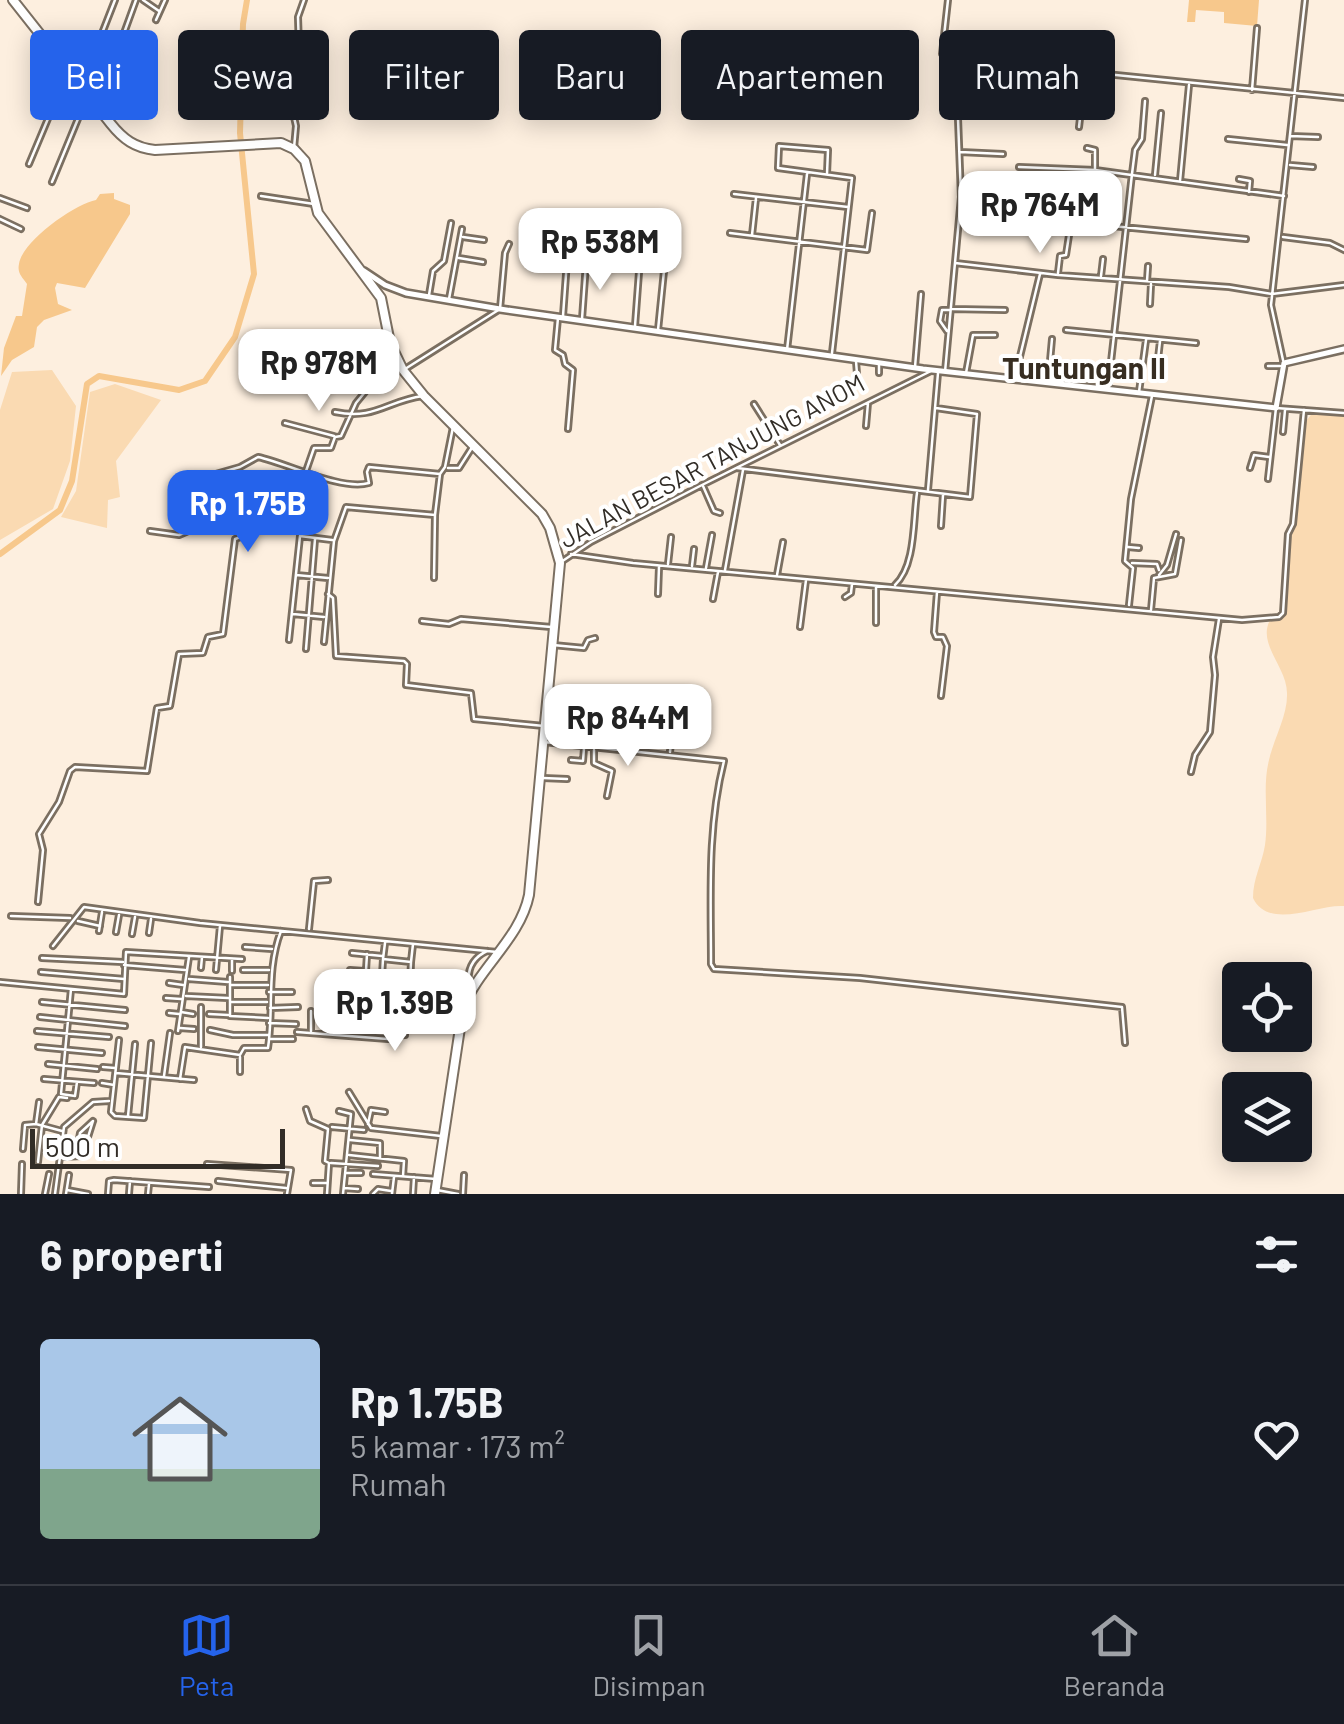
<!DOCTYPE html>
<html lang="id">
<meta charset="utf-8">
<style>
body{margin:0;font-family:Barlow,sans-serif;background:#20242c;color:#f1f3f6;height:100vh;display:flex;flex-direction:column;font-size:38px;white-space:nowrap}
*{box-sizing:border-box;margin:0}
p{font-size:32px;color:#9ea1a6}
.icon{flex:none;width:55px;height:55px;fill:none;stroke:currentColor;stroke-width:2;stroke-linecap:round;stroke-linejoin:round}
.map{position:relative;height:1194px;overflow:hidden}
.details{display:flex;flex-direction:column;background:#171b24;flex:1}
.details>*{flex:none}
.top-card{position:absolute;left:30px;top:30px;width:1285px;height:90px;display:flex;gap:20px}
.buttons{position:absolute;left:1222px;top:962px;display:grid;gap:20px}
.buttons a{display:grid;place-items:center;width:90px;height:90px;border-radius:10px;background:#171b24;box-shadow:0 5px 25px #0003;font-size:50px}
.scale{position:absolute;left:30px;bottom:25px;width:255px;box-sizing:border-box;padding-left:10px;border:5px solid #322d27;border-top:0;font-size:28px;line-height:35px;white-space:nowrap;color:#322d27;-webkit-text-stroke:8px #fff;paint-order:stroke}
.price{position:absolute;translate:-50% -85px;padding:0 22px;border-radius:20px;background:#fff;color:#222;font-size:32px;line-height:65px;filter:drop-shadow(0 2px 5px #0008)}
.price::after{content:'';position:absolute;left:50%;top:60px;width:30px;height:22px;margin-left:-15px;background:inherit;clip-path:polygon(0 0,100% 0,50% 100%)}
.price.selected{background:#2563eb;color:#fff}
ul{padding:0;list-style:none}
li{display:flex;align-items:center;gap:30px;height:250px;padding:0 40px}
li span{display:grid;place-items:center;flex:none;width:280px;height:200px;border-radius:10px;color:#555}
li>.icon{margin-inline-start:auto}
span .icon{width:120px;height:120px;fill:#fffc;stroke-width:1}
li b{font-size:42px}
h2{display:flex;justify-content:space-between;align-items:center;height:120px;padding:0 40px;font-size:42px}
.tag{padding:0 35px;border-radius:10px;background:#171b24;box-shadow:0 5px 25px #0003;font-size:35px;line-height:90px}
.tag.selected{background:#2563eb;color:#fff}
.menu{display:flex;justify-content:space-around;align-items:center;height:140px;border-top:2px solid #363941;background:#171b24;font-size:28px;color:#9ea1a6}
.menu a{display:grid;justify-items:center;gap:5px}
.menu .selected{color:#2563eb}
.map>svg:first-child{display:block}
.green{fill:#fadab2}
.water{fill:#f7c88c}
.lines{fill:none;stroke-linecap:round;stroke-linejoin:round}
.river{stroke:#f7c88c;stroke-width:6}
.street-casing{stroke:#7b6f61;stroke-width:8}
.secondary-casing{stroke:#7b6f61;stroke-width:10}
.primary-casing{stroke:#7b6f61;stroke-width:12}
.street{stroke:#fff;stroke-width:2.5}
.secondary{stroke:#fff;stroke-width:5}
.primary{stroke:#fff;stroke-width:8}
.labels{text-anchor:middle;stroke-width:8;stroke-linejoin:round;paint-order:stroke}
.street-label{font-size:25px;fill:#322d27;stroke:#fff}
.quarter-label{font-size:30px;font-weight:bold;fill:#372d21;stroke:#fff}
</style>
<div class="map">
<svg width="1344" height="1194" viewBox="0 0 1344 1194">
<rect width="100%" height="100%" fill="#fdefdf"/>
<!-- green -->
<path class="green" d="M 52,370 L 76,406 L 70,461 L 53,509 L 0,540 L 0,410 L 12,372 Z
M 115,384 L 161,400 L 116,461 L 120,497 L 108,500 L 107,528 L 61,517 L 76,491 L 90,392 Z
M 1314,411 L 1344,414 L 1344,906 C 1317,904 1269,931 1253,898 C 1253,878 1262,864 1265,845 C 1269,817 1262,787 1269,760 C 1274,738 1288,715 1287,693 C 1287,667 1257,644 1270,620 L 1282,618 L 1285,614 L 1289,536 L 1295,527 L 1303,425 Z"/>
<!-- water -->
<path class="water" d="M 1189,0 L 1259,0 L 1257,26 L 1224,23 L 1224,12 L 1196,10 L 1195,22 L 1187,22 Z
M 114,193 L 114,199 L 130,205 L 130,214 L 85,288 L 57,283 L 55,288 L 58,304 L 72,310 L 44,320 L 37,327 L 34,347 L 12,360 L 1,376 L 4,348 L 16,316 L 22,316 L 27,284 C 22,277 17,273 19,264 C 22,241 75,204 96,200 L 100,194 Z"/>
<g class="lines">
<!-- river -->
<path class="river" d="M 0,554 L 60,510 L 72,481 L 87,384 L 99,376 L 179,390 L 205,381 L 235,337 L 254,274 L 240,133 L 243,24 L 247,0"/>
<defs>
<path id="street" d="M 115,0 L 99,41 L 115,46
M 143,0 L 159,11
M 948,0 L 942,54 L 956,64 L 1086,72 L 1344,98
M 156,20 L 165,0
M 280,42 L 297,49
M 1252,90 L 1257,28
M 99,102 L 136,0
M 1079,127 L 1089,41
M 1290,136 L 1318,137
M 1228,139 L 1287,145
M 294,148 L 296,126 L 292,108 L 299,49 L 298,17 L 304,0
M 1087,148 L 1095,150 L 1095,169
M 960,152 L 1003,154
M 29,164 L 68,71
M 1290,165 L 1313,167
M 1019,167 L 1095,170 L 1284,196
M 827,174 L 828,150 L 779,146 L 778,168 L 852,178 L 832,353
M 1155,175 L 1161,113
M 1239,179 L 1250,181 L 1249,192
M 1180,181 L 1189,85
M 52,182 L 87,97
M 734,194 L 848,207
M 261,196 L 314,204
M 0,198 L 27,208
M 0,219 L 21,229
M 730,233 L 867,250 L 872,213
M 752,235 L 756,198
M 463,237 L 484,240
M 1283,237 L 1330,243 L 1344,250
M 459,258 L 483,262
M 955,263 L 1058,275 L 1229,287 L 1272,294 L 1344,285
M 1058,273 L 1060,256 L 1066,255 L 1071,222 L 1246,239
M 1101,276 L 1103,259
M 1147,281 L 1148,266
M 429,295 L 433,271 L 444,261 L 451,223
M 449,299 L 462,229
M 1150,304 L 1151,284
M 952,309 L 1005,310
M 563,316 L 568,247
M 558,318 L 555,350 L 563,355 L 565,364 L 573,370 L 568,429
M 582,319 L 586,263
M 635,326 L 639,272
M 658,330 L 665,261
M 1066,330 L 1196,343
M 947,331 L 940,321 L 942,310 L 949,310
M 787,350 L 807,174
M 1158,359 L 1160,341
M 1283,360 L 1271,305 L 1305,0
M 856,361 L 857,374
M 879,364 L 879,373
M 1268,366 L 1280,366
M 915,367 L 921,294
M 405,369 L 500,309 L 505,253 L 509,244
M 945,372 L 961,197 L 956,66
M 966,373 L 973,335 L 995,335
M 1015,377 L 1040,274
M 1048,383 L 1052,339
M 1108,389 L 1132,174 L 1135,150 L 1142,139 L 1145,101
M 1139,392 L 1146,340
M 754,404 L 780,445
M 335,412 C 376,420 386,401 423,396
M 285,423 L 334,436
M 866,426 L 868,403
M 1283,432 L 1285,410
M 448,468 L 459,468 L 473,446
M 737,468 L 970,497 L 977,414 L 936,408
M 1250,468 L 1254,455 L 1269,457
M 1268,479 L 1276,408 L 1344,413
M 703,486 L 714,511 L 720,513
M 928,490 L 938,373
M 941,526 L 943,495
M 150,531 L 179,535 L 186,532 L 191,481 L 240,467 L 258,457 C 287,463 341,491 369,483 L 367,472 L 369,467 L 440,474
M 1128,547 L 1139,548
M 571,554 L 633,563 L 1242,620 L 1279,617 L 1283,613 L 1288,534 L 1293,524 L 1304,410
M 561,562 L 591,542 L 702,485 L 931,371
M 1132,563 L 1157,564 L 1159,570
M 668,564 L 671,537
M 692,566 L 694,549
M 706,568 L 712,535
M 725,570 L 743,470
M 296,575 L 328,578
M 777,575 L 783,542
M 1159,575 L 1167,565 L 1176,534
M 434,578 L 435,515 L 440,474 L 445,467 L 453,427
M 895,585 C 916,566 913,519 917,493
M 937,592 L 934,632 L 936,637 L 943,637 L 947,646 L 941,696
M 328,594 L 333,598 L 336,656 L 404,661 L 407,664 L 406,685 L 471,693 L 474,719 L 544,726
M 658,594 L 659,567
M 845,597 L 851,593 L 852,584
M 713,599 L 718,572
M 1129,605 L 1133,568 L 1125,561 L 1131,499 L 1152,396
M 1151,610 L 1154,578 L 1175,574 L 1181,540
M 293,614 L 324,617
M 422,621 L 449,624 L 461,619 L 551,627
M 876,623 L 876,586
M 800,627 L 806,580
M 289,640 L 300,536 L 332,540
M 324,642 L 334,541 L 346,507 L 435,515
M 553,645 L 584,648 L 588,640 L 595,638
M 306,649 L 315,539
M 574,713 L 581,716 L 580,729 L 605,732
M 618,727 L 672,733 L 670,752
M 544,742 L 724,761 C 707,828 711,896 711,964 L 714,969 L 860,978 L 1122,1007 L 1125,1043
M 594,750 L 594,763 L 612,771 L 607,796
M 571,760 L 583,761 L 584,748
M 1191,772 L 1195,755 L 1210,732 L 1215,675 L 1213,657 L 1219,619
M 543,778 L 567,779
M 38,902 L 43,850 L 39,834 L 59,802 L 70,771 L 75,767 L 147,771 L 157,708 L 170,706 L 179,654 L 203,653 L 208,637 L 223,634 L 235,539 L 263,529 L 267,509 L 305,474 L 314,448 L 331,448 L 335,437 L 341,436 L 356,403 L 393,358
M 11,916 L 70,918
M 78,921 L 100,926
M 309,929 L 314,881 L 328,880
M 99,931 L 102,912
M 116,932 L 119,915
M 149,933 L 151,919
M 132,934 L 135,917
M 385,943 L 383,959 L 411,962 L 413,944
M 53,946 L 84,907 L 200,923 L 497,952
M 245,947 L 272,949
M 352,953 L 382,956
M 42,958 L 123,962
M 124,965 L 185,970
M 201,968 L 202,957
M 216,970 L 220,926
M 243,970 L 269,970
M 350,970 L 364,971
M 232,971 L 232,959
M 41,972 L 124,979
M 382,975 L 410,979
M 230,977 L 230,1016 L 268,1018
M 189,979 L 228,982
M 0,982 L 124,994 L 126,952 L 242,959
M 169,983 L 183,985
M 231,985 L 268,985
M 410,985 L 411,962
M 350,986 L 380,988
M 71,989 L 61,1094 L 75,1096 L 77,1082
M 470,990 C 466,973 470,959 487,951
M 269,992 L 292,992
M 186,996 L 228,998
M 166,998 L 181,999
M 42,1002 L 125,1010
M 230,1002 L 267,1002
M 349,1002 L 377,1004
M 270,1008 L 298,1007
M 181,1012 L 193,1014
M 169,1013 L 179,1014
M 209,1014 L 228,1015
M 40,1017 L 125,1026
M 349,1019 L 388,1023
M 363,1020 L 367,954
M 269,1023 L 296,1024
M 180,1028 L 194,1029
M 210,1030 L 233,1035 L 268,1035
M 37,1031 L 109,1037
M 178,1031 L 189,957
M 311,1031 L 311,1011
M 297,1032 L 388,1039 L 387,1001 L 381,993 L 383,959
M 389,1036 L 405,1035 L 405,1018
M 270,1039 L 293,1039
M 119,1040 L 111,1112 L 115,1116 L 144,1118 L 151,1043
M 38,1047 L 102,1053
M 201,1047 L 201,1007
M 48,1064 L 97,1069
M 103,1067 L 115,1068
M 240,1072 L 240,1057
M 116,1073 L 194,1080
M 164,1076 L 170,1033
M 44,1079 L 94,1083
M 180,1079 L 185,1047 L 240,1055 L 244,1048 L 268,1048 C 274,1008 266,970 281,931
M 102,1083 L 114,1085
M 349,1092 L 371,1128 L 441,1136
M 306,1109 L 310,1121 L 328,1129 L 325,1161 L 329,1163 L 327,1194
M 339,1111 L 351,1114 L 343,1194
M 128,1116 L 135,1044
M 36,1124 L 39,1102
M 368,1124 L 371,1110 L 385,1112
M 332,1127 L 364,1130
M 350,1140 L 380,1143 L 380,1158
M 23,1149 L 25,1125 L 36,1124 L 62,1131
M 76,1155 L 80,1133 L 93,1121
M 349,1155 L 404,1161 L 403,1176
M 61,1157 L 82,1156 L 93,1121
M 38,1162 L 42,1125 L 59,1097 L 67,1098
M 331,1163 L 378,1166
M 207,1164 L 291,1170 L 287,1194
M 347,1173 L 361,1173
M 373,1174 L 436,1179
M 218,1181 L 286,1188
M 313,1183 L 326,1183
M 344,1188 L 358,1189
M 67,1190 L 88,1194
M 437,1190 L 458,1194
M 21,1194 L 22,1164
M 45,1194 L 49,1174
M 55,1194 L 64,1127 L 93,1102 L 109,1101
M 66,1194 L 69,1175
M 108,1194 L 109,1181 L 114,1180 L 209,1187
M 129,1194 L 130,1181
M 148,1194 L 149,1184
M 373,1194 L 378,1189 L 391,1191
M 392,1194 L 394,1177
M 413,1194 L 414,1177
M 463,1194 L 464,1175"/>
<path id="secondary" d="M 364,271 L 385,285 L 406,293 L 500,309 L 923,369 L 1276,408 L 1284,363 L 1344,349"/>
<path id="primary" d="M 13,0 L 111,124 C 123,139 135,148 155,150 L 281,143 L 294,149 L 305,161 L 318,213 L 381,298 L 390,343 L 403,370 L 424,396 L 542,514 L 550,528 L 560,563 L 529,895 C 520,939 479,967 463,1008 L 435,1194"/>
</defs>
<!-- street casing -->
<use href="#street" class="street-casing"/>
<!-- secondary casing -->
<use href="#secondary" class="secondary-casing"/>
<!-- primary casing -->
<use href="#primary" class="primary-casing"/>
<!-- street -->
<use href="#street" class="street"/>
<!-- secondary -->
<use href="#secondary" class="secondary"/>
<!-- primary -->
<use href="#primary" class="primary"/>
</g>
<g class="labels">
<!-- street labels -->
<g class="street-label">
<text transform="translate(712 461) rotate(-28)" y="9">JALAN BESAR TANJUNG ANOM</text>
</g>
<!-- quarter labels -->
<g class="quarter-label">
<text x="1084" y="379">Tuntungan II</text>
</g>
</g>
</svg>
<div class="buttons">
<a><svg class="icon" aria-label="locate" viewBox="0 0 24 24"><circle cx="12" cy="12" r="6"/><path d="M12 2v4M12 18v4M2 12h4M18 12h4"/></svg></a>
<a><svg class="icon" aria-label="layers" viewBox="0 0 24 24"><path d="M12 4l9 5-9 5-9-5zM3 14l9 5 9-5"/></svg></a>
</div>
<div class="scale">500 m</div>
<b class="price" style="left:1040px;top:256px">Rp 764M</b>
<b class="price" style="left:600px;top:293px">Rp 538M</b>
<b class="price" style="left:319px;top:414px">Rp 978M</b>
<b class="price selected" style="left:248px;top:555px">Rp 1.75B</b>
<b class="price" style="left:628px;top:769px">Rp 844M</b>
<b class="price" style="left:395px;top:1054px">Rp 1.39B</b>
<div class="top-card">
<a class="tag selected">Beli</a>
<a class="tag">Sewa</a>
<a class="tag">Filter</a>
<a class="tag">Baru</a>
<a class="tag">Apartemen</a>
<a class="tag">Rumah</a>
</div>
</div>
<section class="details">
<h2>6 properti<svg class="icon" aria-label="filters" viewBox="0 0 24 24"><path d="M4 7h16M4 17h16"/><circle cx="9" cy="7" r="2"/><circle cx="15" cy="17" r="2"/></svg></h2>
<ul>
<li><span style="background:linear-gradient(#a9c7e8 65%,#7fa58c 0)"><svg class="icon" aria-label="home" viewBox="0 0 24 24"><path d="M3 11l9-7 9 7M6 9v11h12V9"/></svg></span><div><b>Rp 1.75B</b><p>5 kamar · 173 m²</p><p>Rumah</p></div><svg class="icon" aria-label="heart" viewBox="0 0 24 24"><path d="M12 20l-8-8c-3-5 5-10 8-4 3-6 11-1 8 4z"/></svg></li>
</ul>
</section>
<nav class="menu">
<a class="selected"><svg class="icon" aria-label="map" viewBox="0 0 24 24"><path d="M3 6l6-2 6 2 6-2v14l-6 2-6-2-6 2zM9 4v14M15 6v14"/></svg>Peta</a>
<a><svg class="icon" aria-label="saved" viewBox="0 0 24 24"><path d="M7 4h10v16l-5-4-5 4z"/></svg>Disimpan</a>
<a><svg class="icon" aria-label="home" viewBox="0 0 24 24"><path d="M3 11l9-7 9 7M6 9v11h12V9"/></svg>Beranda</a>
</nav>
